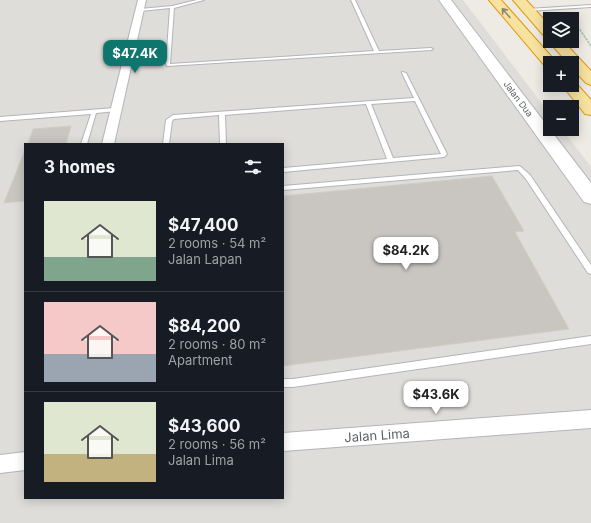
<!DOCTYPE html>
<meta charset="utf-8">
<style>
body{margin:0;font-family:Inter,sans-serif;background:#242831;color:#f1f3f6;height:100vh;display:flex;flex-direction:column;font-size:15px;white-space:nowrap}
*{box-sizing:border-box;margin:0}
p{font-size:13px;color:#9ea1a6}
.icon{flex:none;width:22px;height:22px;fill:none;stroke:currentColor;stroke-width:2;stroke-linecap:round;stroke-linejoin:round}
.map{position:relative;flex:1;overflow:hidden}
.details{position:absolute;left:24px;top:143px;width:260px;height:356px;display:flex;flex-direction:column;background:#171b24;border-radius:0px;box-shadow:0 2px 10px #0003}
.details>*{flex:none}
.buttons{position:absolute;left:543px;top:12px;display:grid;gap:8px}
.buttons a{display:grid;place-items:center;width:36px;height:36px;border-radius:0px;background:#171b24;box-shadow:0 2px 10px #0003;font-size:20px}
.price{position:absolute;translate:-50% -34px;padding:0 9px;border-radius:8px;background:#fff;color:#222;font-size:13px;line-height:26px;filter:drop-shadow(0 1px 2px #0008)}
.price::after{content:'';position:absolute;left:50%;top:24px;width:12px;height:9px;margin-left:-6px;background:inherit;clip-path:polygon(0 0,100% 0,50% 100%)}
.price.selected{background:#0f766e;color:#fff}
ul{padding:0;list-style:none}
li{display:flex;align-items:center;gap:12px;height:100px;padding:0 20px}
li+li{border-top:1px solid #363941}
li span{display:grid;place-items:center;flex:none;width:112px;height:80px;border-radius:0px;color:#555}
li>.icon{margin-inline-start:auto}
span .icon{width:48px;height:48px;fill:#fffc;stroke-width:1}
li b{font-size:17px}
h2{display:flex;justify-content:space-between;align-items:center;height:48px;padding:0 20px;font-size:17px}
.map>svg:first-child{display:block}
.industrial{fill:#dfddd9;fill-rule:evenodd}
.building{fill:#c9c6c2;stroke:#d2cdc3}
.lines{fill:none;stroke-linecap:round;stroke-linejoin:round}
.service-casing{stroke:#b2b5b8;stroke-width:2}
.minor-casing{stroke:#b2b5b8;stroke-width:2}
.secondary-casing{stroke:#b3b7bb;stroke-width:2}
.trunk-casing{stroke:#e3980f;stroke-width:2}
.path{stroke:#9cc5a5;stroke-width:1.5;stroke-dasharray:2.5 1;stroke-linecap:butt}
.service{fill:#fff;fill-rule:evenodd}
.minor{fill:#fff;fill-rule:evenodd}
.secondary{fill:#fff;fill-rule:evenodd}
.trunk{fill:#f8e2a0;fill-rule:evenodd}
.oneway{stroke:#8b8776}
.labels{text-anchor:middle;stroke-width:3;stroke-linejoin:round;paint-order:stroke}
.far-street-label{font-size:9px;fill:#5c6064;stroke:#fff}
.near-street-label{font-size:13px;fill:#5c6064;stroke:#fff}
</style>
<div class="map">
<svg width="591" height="523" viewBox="0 0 591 523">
<rect width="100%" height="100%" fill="#eeebe4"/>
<!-- industrial -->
<path class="industrial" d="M 0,0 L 463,0 L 550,114 L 550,129 L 562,129 L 591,167 L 591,523 L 0,523 ZM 25,144 L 283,144 L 283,498 L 25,498 Z"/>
<!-- building -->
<path class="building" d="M 71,126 L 66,144 L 28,144 L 33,129 Z
M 25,150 L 25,201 L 4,203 Z
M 492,176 L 524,231 L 515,232 L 569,329 L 283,366 L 283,196 Z"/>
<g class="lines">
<defs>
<path id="service" d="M 197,0 L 204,0 L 174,8 L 170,64 L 374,51 L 351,0 L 355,0 L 379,51 L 431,48 L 433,49 L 431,50 L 167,66 L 166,64 L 170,8 L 140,11 L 138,10 L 140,9 L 172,6 Z
M 591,5 L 591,7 L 528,11 L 526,10 L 528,9 Z
M 402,72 L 406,73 L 447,154 L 444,157 L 283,172 L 283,168 L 387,159 L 366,104 L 225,115 L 226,144 L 220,144 L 219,115 L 174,119 L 172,121 L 169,144 L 163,144 L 166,120 L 173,115 L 414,98 L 402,73 ZM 415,101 L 441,154 L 393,158 L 371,104 Z
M 115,108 L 118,110 L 117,111 L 96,113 L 87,144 L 81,144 L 91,114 L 0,121 L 0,117 Z
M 519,166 L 521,167 L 530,175 L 591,265 L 591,274 L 588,273 L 526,179 L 518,170 L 283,190 L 283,186 Z
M 591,336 L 591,344 L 293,387 L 283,387 L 283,379 L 293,379 Z"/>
<path id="minor" d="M 138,0 L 146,0 L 114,144 L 102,144 Z
M 591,410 L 591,428 L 283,451 L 283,433 Z
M 25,452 L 25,470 L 0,473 L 0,455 Z"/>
<path id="secondary" d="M 439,0 L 451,0 L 591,183 L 591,204 L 584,202 Z"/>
<path id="trunk" d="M 489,0 L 501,0 L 557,63 L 550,63 L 550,67 L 545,66 Z
M 513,0 L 526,0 L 550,26 L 550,38 L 545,37 Z
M 550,40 L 563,41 L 591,71 L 591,85 L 586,83 L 572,68 L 572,63 L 568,63 L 551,44 Z
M 572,81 L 575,82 L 591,100 L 591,115 L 585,114 L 562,85 L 572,85 Z"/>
</defs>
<!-- service casing -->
<use href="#service" class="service-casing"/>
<!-- minor casing -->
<use href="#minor" class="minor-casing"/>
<!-- secondary casing -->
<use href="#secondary" class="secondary-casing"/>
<!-- trunk casing -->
<use href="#trunk" class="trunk-casing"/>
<!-- path -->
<path class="path" d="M 575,16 L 572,18 L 591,46"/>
<!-- service -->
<use href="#service" class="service"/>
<!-- minor -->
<use href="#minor" class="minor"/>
<!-- secondary -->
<use href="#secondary" class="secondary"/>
<!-- trunk -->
<use href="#trunk" class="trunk"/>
</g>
<!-- one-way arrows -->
<defs><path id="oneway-shaft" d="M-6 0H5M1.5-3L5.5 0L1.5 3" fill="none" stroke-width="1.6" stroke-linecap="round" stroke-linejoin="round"/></defs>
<use class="oneway" href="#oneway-shaft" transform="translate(506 13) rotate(-131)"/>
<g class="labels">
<!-- far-street labels -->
<g class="far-street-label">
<text transform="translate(518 99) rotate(53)" y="3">Jalan Dua</text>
</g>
<!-- near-street labels -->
<g class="near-street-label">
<text transform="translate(377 435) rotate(-4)" y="5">Jalan Lima</text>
</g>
</g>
</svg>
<div class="buttons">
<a><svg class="icon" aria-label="layers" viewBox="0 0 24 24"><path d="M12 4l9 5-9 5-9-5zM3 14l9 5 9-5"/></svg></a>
<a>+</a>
<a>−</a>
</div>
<b class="price selected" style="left:135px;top:74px">$47.4K</b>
<b class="price" style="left:406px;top:271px">$84.2K</b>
<b class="price" style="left:436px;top:415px">$43.6K</b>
<section class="details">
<h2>3 homes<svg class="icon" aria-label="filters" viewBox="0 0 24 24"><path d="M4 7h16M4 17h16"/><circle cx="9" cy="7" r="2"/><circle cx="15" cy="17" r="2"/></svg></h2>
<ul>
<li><span style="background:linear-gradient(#dfe7d0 70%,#7fa58c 0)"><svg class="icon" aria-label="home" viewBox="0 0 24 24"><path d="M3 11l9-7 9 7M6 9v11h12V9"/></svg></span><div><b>$47,400</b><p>2 rooms · 54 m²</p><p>Jalan Lapan</p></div></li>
<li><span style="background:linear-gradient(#f6c9c9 65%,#9aa5b1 0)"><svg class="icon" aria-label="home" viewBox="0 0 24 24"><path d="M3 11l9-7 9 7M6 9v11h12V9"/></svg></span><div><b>$84,200</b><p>2 rooms · 80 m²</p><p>Apartment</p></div></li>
<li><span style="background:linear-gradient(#dfe7d0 65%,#c2b280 0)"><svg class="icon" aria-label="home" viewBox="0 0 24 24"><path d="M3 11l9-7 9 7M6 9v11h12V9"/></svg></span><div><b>$43,600</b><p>2 rooms · 56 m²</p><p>Jalan Lima</p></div></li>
</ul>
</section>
</div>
